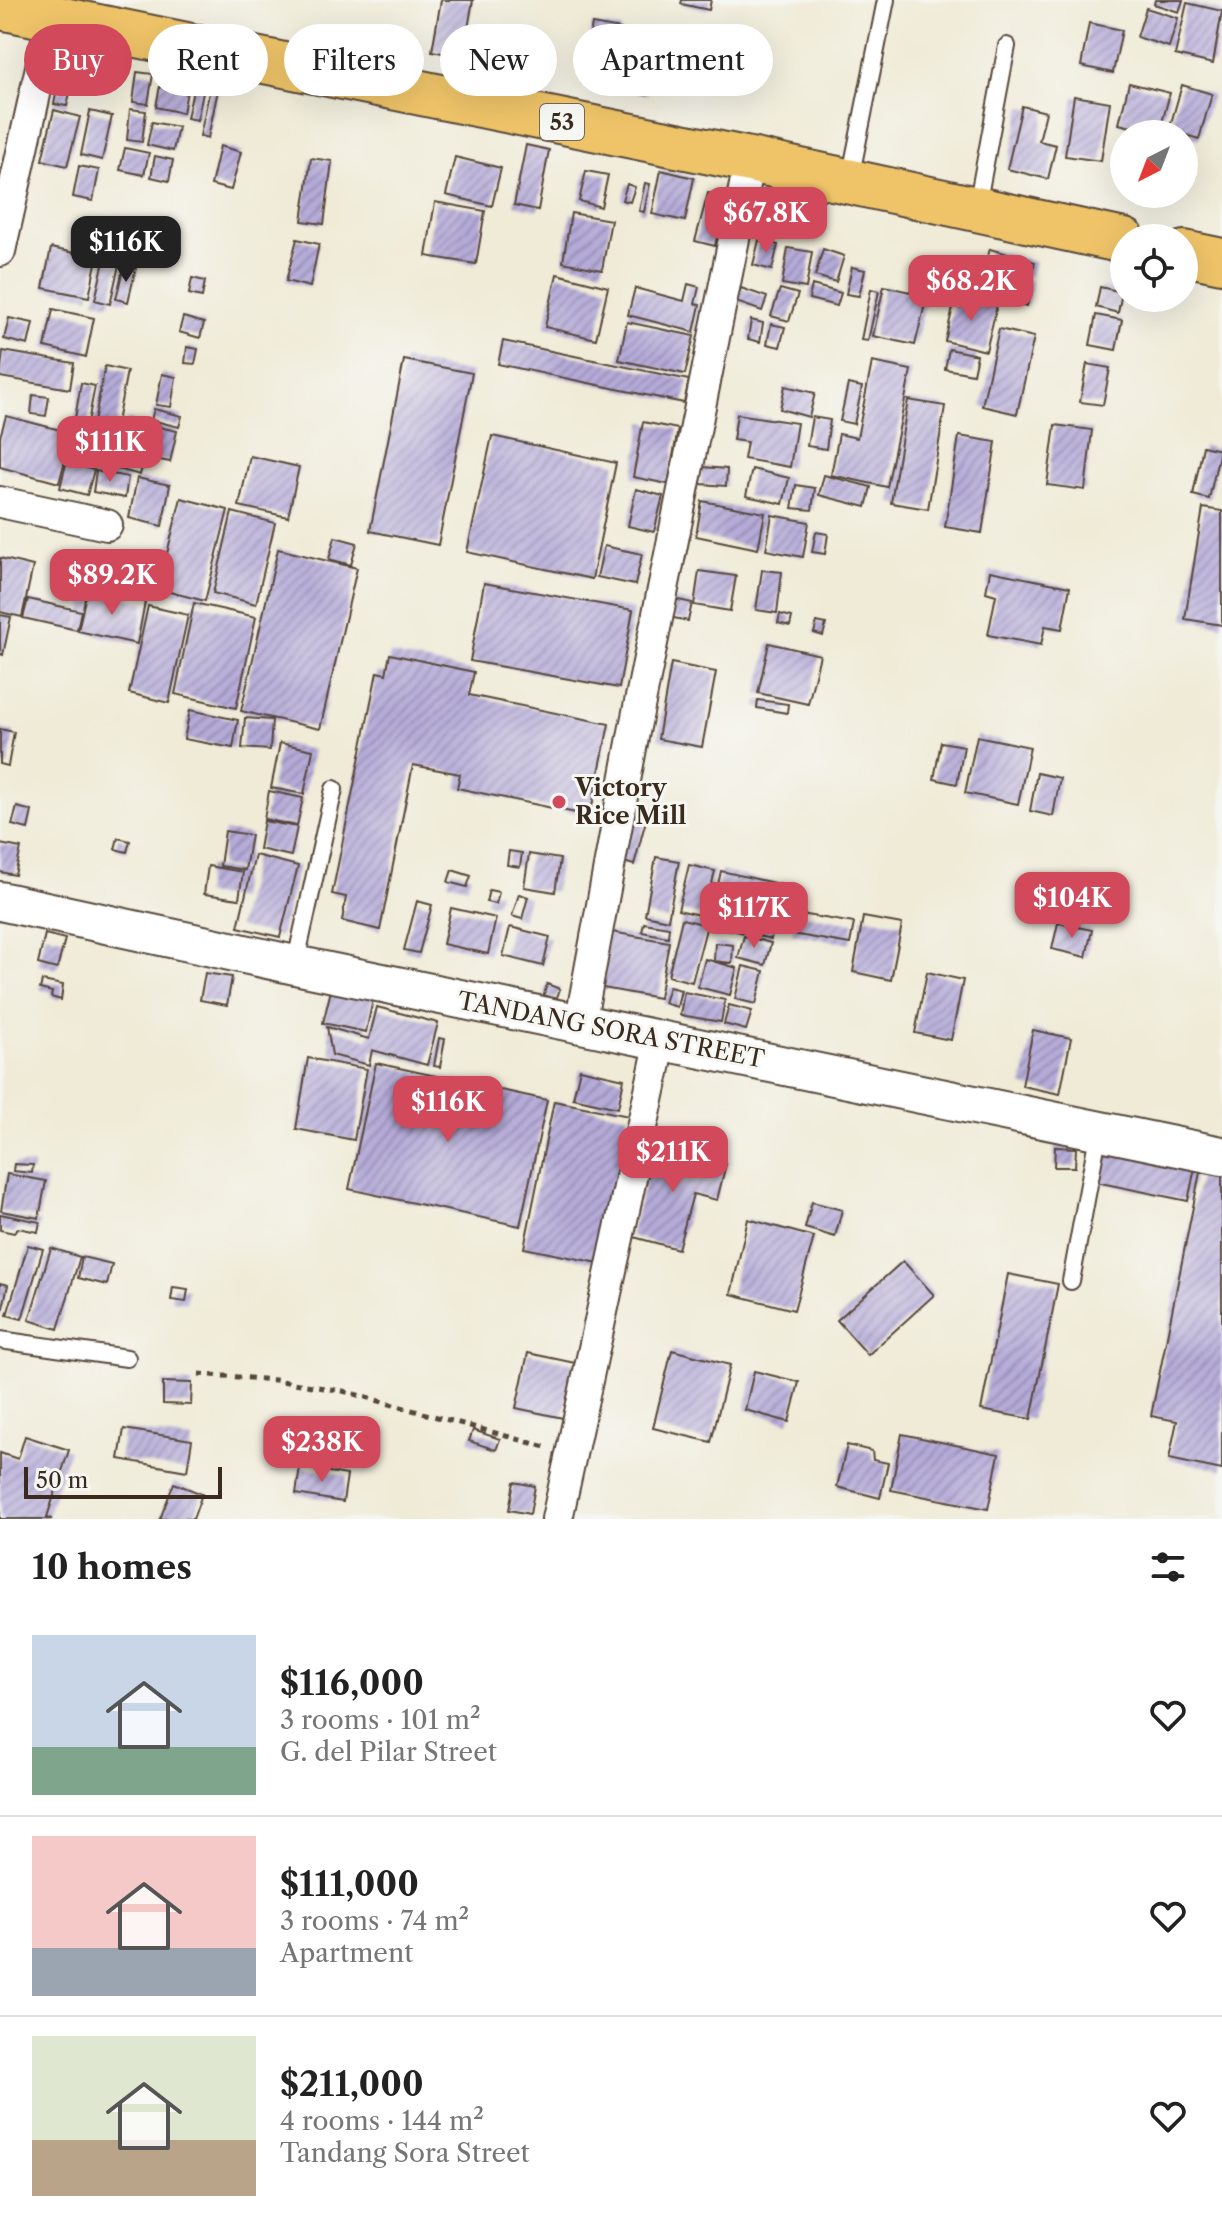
<!DOCTYPE html>
<meta charset="utf-8">
<style>
body{margin:0;font-family:"Libre Caslon Text",serif;background:#f2f2f2;color:#222;height:100vh;display:flex;flex-direction:column;font-size:30px;white-space:nowrap}
*{box-sizing:border-box;margin:0}
p{font-size:26px;color:#767676}
.icon{flex:none;width:44px;height:44px;fill:none;stroke:currentColor;stroke-width:2;stroke-linecap:round;stroke-linejoin:round}
.map{position:relative;height:1519px;overflow:hidden}
.details{display:flex;flex-direction:column;background:#fff;flex:1}
.details>*{flex:none}
.guide{position:absolute;left:24px;top:24px;width:800px;height:72px;display:flex;gap:16px}
.needle{width:52px;rotate:222deg}
.tools{position:absolute;left:1110px;top:120px;display:grid;gap:16px}
.tools a{display:grid;place-items:center;width:88px;height:88px;border-radius:50%;background:#fff;box-shadow:0 8px 32px #0002;font-size:40px}
.scale{position:absolute;left:24px;bottom:20px;width:198px;box-sizing:border-box;padding-left:8px;border:4px solid #3b2a1e;border-top:0;font-size:22px;line-height:28px;white-space:nowrap;color:#3b2a1e;-webkit-text-stroke:6px #f6f6f2;paint-order:stroke}
.price{position:absolute;translate:-50% -68px;padding:0 18px;border-radius:16px;background:#d1495b;color:#fff;font-size:26px;line-height:52px;filter:drop-shadow(0 2px 4px #0008)}
.price::after{content:'';position:absolute;left:50%;top:48px;width:24px;height:18px;margin-left:-12px;background:inherit;clip-path:polygon(0 0,100% 0,50% 100%)}
.price.current{background:#222;color:#fff}
ul{padding:0;list-style:none}
li{display:flex;align-items:center;gap:24px;height:200px;padding:0 32px}
li+li{border-top:2px solid #e0e0e0}
li span{display:grid;place-items:center;flex:none;width:224px;height:160px;border-radius:0px;color:#555}
li>.icon{margin-inline-start:auto}
span .icon{width:96px;height:96px;fill:#fffc;stroke-width:1}
li b{font-size:34px}
h2{display:flex;justify-content:space-between;align-items:center;height:96px;padding:0 32px;font-size:34px}
.pill{padding:0 28px;border-radius:36px;background:#fff;box-shadow:0 8px 32px #0002;font-size:28px;line-height:72px}
.pill.current{background:#d1495b;color:#fff}
.map>svg:first-child{display:block}
.building{fill:url(#building-hatch)}
.lines{fill:none;stroke-linecap:round;stroke-linejoin:round}
.service-casing{stroke:#56473a;stroke-width:20}
.minor-casing{stroke:#56473a;stroke-width:34}
.tertiary-casing{stroke:#56473a;stroke-width:42}
.trunk-casing{stroke:#56473a;stroke-width:48}
.path{stroke:#56473a;stroke-width:5;stroke-dasharray:6 6;stroke-linecap:butt}
.service{stroke:#fff;stroke-width:16}
.minor{stroke:#fff;stroke-width:30}
.tertiary{stroke:#fff;stroke-width:38}
.trunk{stroke:#efc469;stroke-width:44}
.poi-dot{fill:#d1495b;stroke:#f6f6f2;stroke-width:3}
.labels{text-anchor:middle;stroke-width:6;stroke-linejoin:round;paint-order:stroke}
.shield{fill:#f6f6f2;stroke:#73675e;stroke-width:2}
.shield-label{font-size:22px;font-weight:bold;fill:#3b2a1e}
.poi-label{font-size:24px;font-weight:bold;fill:#3b2a1e;stroke:#f6f6f2;text-anchor:start}
.street-label{font-size:24px;fill:#3b2a1e;stroke:#f6f6f2}
</style>
<div class="map">
<svg width="1222" height="1519" viewBox="0 0 1222 1519">
<defs>
<pattern id="building-hatch" width="6" height="6" patternUnits="userSpaceOnUse" patternTransform="scale(2)"><rect width="6" height="6" fill="#b5abd9"/><path d="M-1 1l2-2M0 6l6-6M5 7l2-2" fill="none" stroke="#948baf"/></pattern>
</defs>
<rect width="100%" height="100%" fill="#f6f6f2"/>
<filter id="ink" filterUnits="userSpaceOnUse"><feTurbulence type="fractalNoise" baseFrequency=".0125" numOctaves="2"/><feDisplacementMap in="SourceGraphic" scale="16" xChannelSelector="R" yChannelSelector="G"/><feConvolveMatrix kernelMatrix="1 2 1 2 8 2 1 2 1" color-interpolation-filters="sRGB"/></filter>
<filter id="wash" filterUnits="userSpaceOnUse"><feTurbulence type="fractalNoise" baseFrequency=".006" numOctaves="4" result="noise"/><feDisplacementMap in="SourceGraphic" scale="32" xChannelSelector="R" yChannelSelector="G"/><feGaussianBlur stdDeviation="1.8" result="paint"/><feColorMatrix in="noise" values="0 0 0 0 0 0 0 0 0 0 0 0 0 0 0 0 0 1.4 0 .05"/><feComposite in="paint" operator="in"/></filter>
<g filter="url(#wash)">
<rect width="100%" height="100%" fill="#f0ebd7"/>
<g id="blocks">
<!-- building -->
<path class="building" d="M 441,0 L 473,0 L 463,57 L 432,51 Z
M 682,0 L 711,0 L 709,10 L 681,4 Z
M 1155,0 L 1183,0 L 1179,12 L 1154,4 Z
M 1187,3 L 1222,11 L 1213,64 L 1175,55 Z
M 1146,8 L 1178,18 L 1169,47 L 1137,37 Z
M 1089,23 L 1122,30 L 1113,73 L 1081,66 Z
M 592,24 L 621,29 L 616,56 L 587,51 Z
M 637,48 L 657,53 L 647,95 L 628,90 Z
M 588,58 L 619,63 L 614,89 L 583,83 Z
M 137,72 L 153,74 L 148,104 L 133,102 Z
M 162,75 L 189,80 L 183,113 L 156,107 Z
M 1129,83 L 1170,93 L 1159,134 L 1119,124 Z
M 211,84 L 219,85 L 208,138 L 200,136 Z
M 58,85 L 71,88 L 67,106 L 54,104 Z
M 1182,85 L 1212,94 L 1199,139 L 1169,130 Z
M 194,86 L 204,88 L 197,120 L 187,118 Z
M 1074,96 L 1110,102 L 1101,161 L 1065,156 Z
M 1022,106 L 1046,112 L 1039,141 L 1056,145 L 1048,179 L 1007,169 Z
M 130,109 L 146,111 L 142,142 L 127,140 Z
M 54,110 L 80,117 L 67,166 L 42,160 Z
M 90,111 L 112,116 L 102,160 L 81,155 Z
M 152,122 L 178,127 L 173,151 L 147,145 Z
M 526,145 L 549,150 L 538,210 L 514,205 Z
M 220,146 L 241,152 L 231,190 L 211,185 Z
M 125,148 L 149,153 L 144,175 L 120,170 Z
M 155,156 L 173,160 L 169,181 L 151,177 Z
M 455,157 L 501,168 L 492,206 L 446,195 Z
M 311,158 L 332,161 L 324,224 L 302,221 Z
M 79,166 L 99,170 L 93,201 L 73,197 Z
M 661,170 L 694,178 L 685,221 L 652,214 Z
M 586,171 L 608,175 L 601,207 L 579,201 Z
M 645,183 L 650,184 L 644,212 L 639,211 Z
M 627,184 L 635,187 L 630,202 L 622,200 Z
M 708,193 L 727,197 L 715,246 L 695,241 Z
M 435,202 L 485,211 L 476,264 L 426,256 Z
M 761,211 L 781,216 L 776,234 L 756,229 Z
M 571,213 L 611,220 L 602,270 L 563,262 Z
M 297,239 L 319,244 L 310,287 L 286,281 Z
M 759,240 L 778,245 L 772,270 L 753,265 Z
M 51,248 L 97,258 L 89,297 L 43,288 Z
M 788,248 L 812,252 L 806,288 L 782,284 Z
M 823,249 L 844,256 L 836,282 L 815,276 Z
M 990,249 L 1035,262 L 1031,276 L 986,262 Z
M 104,261 L 119,265 L 110,304 L 95,300 Z
M 124,265 L 136,268 L 128,302 L 116,299 Z
M 852,267 L 865,270 L 859,296 L 846,294 Z
M 978,270 L 1032,282 L 1027,306 L 973,293 Z
M 557,274 L 608,287 L 596,339 L 545,327 Z
M 192,278 L 205,281 L 202,297 L 189,294 Z
M 688,284 L 699,287 L 695,304 L 700,305 L 694,332 L 628,315 L 635,288 L 684,301 Z
M 812,285 L 841,293 L 837,306 L 809,299 Z
M 884,286 L 927,296 L 915,345 L 873,336 Z
M 1100,287 L 1122,292 L 1118,313 L 1096,307 Z
M 741,288 L 767,297 L 762,311 L 736,302 Z
M 780,289 L 798,294 L 789,321 L 771,316 Z
M 871,289 L 879,291 L 868,341 L 861,340 Z
M 956,295 L 997,305 L 986,351 L 945,341 Z
M 53,309 L 94,318 L 86,357 L 45,347 Z
M 1096,315 L 1122,320 L 1116,350 L 1090,345 Z
M 183,317 L 204,323 L 200,338 L 179,332 Z
M 9,318 L 33,323 L 28,345 L 4,339 Z
M 751,320 L 763,323 L 760,342 L 748,339 Z
M 627,322 L 694,336 L 685,374 L 619,360 Z
M 771,324 L 785,327 L 780,347 L 767,344 Z
M 999,329 L 1034,337 L 1017,414 L 982,406 Z
M 503,341 L 689,380 L 684,403 L 498,364 Z
M 187,347 L 198,349 L 195,364 L 185,363 Z
M 949,349 L 977,355 L 973,374 L 945,369 Z
M 3,351 L 74,363 L 70,389 L 0,377 Z
M 404,360 L 472,373 L 438,545 L 370,531 Z
M 872,362 L 911,370 L 887,487 L 831,475 L 839,434 L 857,438 Z
M 1087,364 L 1110,368 L 1103,405 L 1080,402 Z
M 105,366 L 127,371 L 108,468 L 86,463 Z
M 162,374 L 176,377 L 171,407 L 156,405 Z
M 81,383 L 95,386 L 86,433 L 73,430 Z
M 848,384 L 862,387 L 854,424 L 840,421 Z
M 785,386 L 815,393 L 809,417 L 780,409 Z
M 33,395 L 49,397 L 46,416 L 31,414 Z
M 908,400 L 945,406 L 928,509 L 891,503 Z
M 154,409 L 182,416 L 179,427 L 151,420 Z
M 737,414 L 797,423 L 790,467 L 744,459 L 747,442 L 733,440 Z
M 6,416 L 72,433 L 59,483 L 0,467 L 0,437 Z
M 812,417 L 830,420 L 826,449 L 807,446 Z
M 127,420 L 177,431 L 170,462 L 120,452 Z
M 643,422 L 678,429 L 668,484 L 633,477 Z
M 1055,425 L 1092,430 L 1085,490 L 1047,485 Z
M 492,436 L 616,463 L 592,579 L 467,552 Z
M 959,436 L 996,442 L 982,533 L 945,527 Z
M 73,437 L 90,441 L 83,467 L 94,470 L 87,495 L 60,488 Z
M 1203,446 L 1220,450 L 1209,499 L 1193,495 Z
M 117,455 L 143,462 L 140,475 L 114,468 Z
M 250,456 L 299,467 L 288,517 L 239,506 Z
M 702,467 L 727,469 L 726,486 L 701,484 Z
M 752,469 L 789,478 L 783,504 L 746,496 Z
M 96,471 L 128,477 L 125,498 L 93,492 Z
M 824,475 L 871,487 L 866,507 L 819,495 Z
M 137,478 L 170,485 L 162,526 L 129,518 Z
M 796,485 L 815,488 L 812,510 L 792,508 Z
M 636,489 L 663,496 L 654,532 L 628,526 Z
M 181,498 L 228,510 L 205,601 L 158,589 Z
M 702,501 L 765,513 L 758,549 L 696,536 Z
M 1203,508 L 1222,511 L 1222,625 L 1185,619 Z
M 232,512 L 275,523 L 256,604 L 213,593 Z
M 772,515 L 809,522 L 803,557 L 766,550 Z
M 816,532 L 828,534 L 825,554 L 812,552 Z
M 335,537 L 357,543 L 351,565 L 329,559 Z
M 604,546 L 642,554 L 635,585 L 597,577 Z
M 278,549 L 357,568 L 320,729 L 241,711 Z
M 0,558 L 33,566 L 22,617 L 0,612 Z
M 762,570 L 782,572 L 777,613 L 756,610 Z
M 699,571 L 736,576 L 730,611 L 694,605 Z
M 990,571 L 1070,587 L 1062,629 L 1045,626 L 1041,645 L 988,635 L 996,595 L 986,592 Z
M 484,583 L 633,610 L 619,688 L 470,661 Z
M 87,590 L 145,602 L 137,644 L 78,631 Z
M 28,599 L 81,611 L 77,630 L 23,618 Z
M 674,599 L 692,603 L 688,621 L 669,617 Z
M 194,603 L 256,617 L 236,708 L 175,694 Z
M 148,606 L 188,615 L 169,703 L 129,693 Z
M 780,614 L 792,617 L 790,626 L 778,623 Z
M 0,615 L 11,617 L 3,655 L 0,654 Z
M 817,622 L 826,624 L 823,636 L 814,633 Z
M 769,643 L 820,655 L 808,704 L 758,693 Z
M 390,654 L 474,672 L 469,695 L 609,724 L 590,816 L 457,788 L 460,774 L 413,765 L 380,930 L 342,921 L 346,897 L 332,894 L 377,672 L 386,674 Z
M 671,663 L 716,672 L 702,747 L 658,739 Z
M 758,700 L 788,704 L 787,713 L 757,708 Z
M 190,710 L 238,720 L 233,748 L 184,739 Z
M 245,718 L 272,720 L 270,750 L 242,748 Z
M 0,729 L 14,732 L 8,766 L 0,764 Z
M 977,736 L 1030,747 L 1018,804 L 965,793 Z
M 941,742 L 964,746 L 957,784 L 934,779 Z
M 280,743 L 313,750 L 304,794 L 271,788 Z
M 1037,773 L 1060,778 L 1053,816 L 1030,811 Z
M 269,791 L 303,798 L 297,826 L 264,819 Z
M 635,805 L 649,809 L 634,865 L 620,861 Z
M 17,807 L 32,811 L 28,829 L 12,825 Z
M 264,821 L 297,827 L 291,856 L 259,849 Z
M 225,831 L 251,835 L 245,870 L 220,866 Z
M 118,838 L 130,841 L 127,852 L 115,849 Z
M 0,844 L 21,848 L 15,875 L 0,872 Z
M 509,851 L 522,853 L 520,867 L 507,865 Z
M 529,854 L 560,859 L 555,892 L 524,887 Z
M 255,855 L 298,866 L 280,937 L 238,927 Z
M 656,857 L 679,861 L 668,920 L 645,915 Z
M 689,865 L 715,871 L 704,916 L 678,910 Z
M 208,866 L 243,872 L 239,899 L 204,894 Z
M 452,870 L 471,876 L 467,887 L 448,882 Z
M 721,871 L 783,885 L 771,939 L 709,925 Z
M 489,890 L 499,892 L 496,904 L 486,902 Z
M 519,894 L 528,897 L 522,919 L 512,916 Z
M 417,901 L 432,905 L 419,953 L 404,950 Z
M 451,908 L 496,918 L 488,954 L 443,944 Z
M 795,913 L 854,923 L 850,944 L 792,934 Z
M 863,917 L 902,924 L 891,980 L 853,972 Z
M 682,919 L 707,925 L 692,982 L 668,976 Z
M 644,923 L 669,927 L 668,937 L 642,932 Z
M 1058,923 L 1092,930 L 1086,957 L 1052,949 Z
M 510,927 L 550,937 L 543,966 L 503,956 Z
M 606,931 L 669,942 L 659,998 L 597,987 Z
M 45,934 L 65,939 L 57,969 L 38,964 Z
M 744,936 L 771,943 L 765,965 L 738,958 Z
M 715,943 L 733,945 L 732,963 L 714,961 Z
M 705,959 L 737,968 L 730,995 L 698,987 Z
M 743,966 L 764,971 L 756,1004 L 735,999 Z
M 927,972 L 963,980 L 951,1040 L 915,1033 Z
M 205,973 L 232,977 L 227,1005 L 200,1000 Z
M 42,981 L 63,985 L 61,1000 L 51,997 L 52,992 L 40,989 Z
M 547,984 L 560,989 L 556,1000 L 544,995 Z
M 332,986 L 374,995 L 366,1032 L 323,1023 Z
M 669,987 L 681,990 L 677,1007 L 664,1003 Z
M 684,992 L 725,1000 L 721,1022 L 680,1015 Z
M 729,1005 L 752,1011 L 746,1030 L 724,1024 Z
M 377,1007 L 438,1023 L 427,1065 L 372,1050 L 369,1065 L 332,1055 L 327,1027 L 369,1039 Z
M 1033,1030 L 1071,1038 L 1060,1094 L 1022,1086 Z
M 439,1038 L 445,1039 L 440,1067 L 434,1066 Z
M 308,1058 L 367,1069 L 354,1140 L 296,1129 Z
M 376,1063 L 547,1100 L 520,1226 L 349,1189 Z
M 580,1069 L 624,1079 L 618,1108 L 573,1098 Z
M 554,1101 L 629,1116 L 599,1263 L 524,1248 Z
M 655,1145 L 726,1164 L 717,1200 L 693,1194 L 678,1249 L 630,1236 Z
M 1055,1147 L 1076,1148 L 1075,1167 L 1054,1167 Z
M 1103,1150 L 1195,1168 L 1188,1201 L 1096,1182 Z
M 14,1164 L 33,1165 L 32,1173 L 13,1171 Z
M 1200,1172 L 1222,1176 L 1222,1470 L 1169,1459 L 1177,1421 L 1151,1416 Z
M 7,1174 L 46,1181 L 39,1218 L 1,1211 Z
M 812,1202 L 842,1210 L 835,1237 L 805,1228 Z
M 0,1214 L 40,1222 L 38,1232 L 18,1228 L 14,1233 L 0,1230 Z
M 748,1219 L 814,1237 L 794,1310 L 731,1294 Z
M 28,1245 L 43,1249 L 22,1319 L 7,1315 Z
M 51,1248 L 80,1257 L 58,1329 L 29,1320 Z
M 82,1257 L 112,1264 L 107,1285 L 78,1278 Z
M 903,1261 L 934,1295 L 868,1355 L 837,1320 Z
M 1008,1274 L 1058,1284 L 1031,1419 L 981,1410 Z
M 0,1283 L 8,1285 L 1,1316 L 0,1316 Z
M 173,1287 L 188,1289 L 186,1302 L 171,1300 Z
M 672,1350 L 730,1365 L 711,1442 L 653,1428 Z
M 528,1353 L 575,1363 L 563,1418 L 516,1408 Z
M 754,1371 L 799,1382 L 789,1422 L 745,1410 Z
M 163,1382 L 192,1383 L 191,1405 L 163,1404 Z
M 124,1429 L 192,1440 L 187,1471 L 119,1459 Z
M 473,1430 L 500,1439 L 496,1450 L 469,1441 Z
M 902,1434 L 999,1454 L 988,1509 L 891,1490 Z
M 25,1436 L 69,1450 L 47,1517 L 52,1519 L 0,1519 L 0,1453 L 18,1459 Z
M 847,1445 L 872,1451 L 873,1460 L 888,1463 L 880,1498 L 837,1487 Z
M 300,1467 L 347,1475 L 343,1502 L 296,1494 Z
M 514,1482 L 535,1486 L 530,1514 L 509,1510 Z
M 174,1483 L 202,1494 L 193,1519 L 160,1519 Z"/>
</g>
</g>
<g filter="url(#ink)">
<use href="#blocks" fill-opacity="0" stroke="#56473a" stroke-width="2"/>
<g class="lines">
<defs>
<path id="service" d="M 850,179 L 886,0
M 977,206 L 1007,46
M 295,965 L 334,789
M 1071,1281 L 1099,1130
M 0,1340 L 127,1358"/>
<path id="minor" d="M 0,251 L 52,18
M 0,502 L 107,525
M 580,1024 L 634,732 L 750,160
M 557,1519 L 661,1040"/>
<path id="tertiary" d="M 0,901 L 295,965 L 1222,1156"/>
<path id="trunk" d="M 0,7 L 750,160 L 1124,241
M 1184,253 L 1222,261"/>
</defs>
<!-- service casing -->
<use href="#service" class="service-casing"/>
<!-- minor casing -->
<use href="#minor" class="minor-casing"/>
<!-- tertiary casing -->
<use href="#tertiary" class="tertiary-casing"/>
<!-- trunk casing -->
<use href="#trunk" class="trunk-casing"/>
<!-- path -->
<path class="path" d="M 199,1374 L 275,1380 L 343,1391 L 546,1447"/>
<!-- service -->
<use href="#service" class="service"/>
<!-- minor -->
<use href="#minor" class="minor"/>
<!-- tertiary -->
<use href="#tertiary" class="tertiary"/>
<!-- trunk -->
<use href="#trunk" class="trunk"/>
</g>
</g>
<!-- markers -->
<circle class="poi-dot" cx="559" cy="802" r="8"/>
<g class="labels">
<!-- shield labels -->
<rect class="shield" x="540" y="104" width="44" height="36" rx="6"/>
<g class="shield-label">
<text x="562" y="130">53</text>
</g>
<!-- poi labels -->
<g class="poi-label">
<text x="575" y="796">Victory<tspan x="575" dy="28">Rice Mill</tspan></text>
</g>
<!-- street labels -->
<g class="street-label">
<text transform="translate(611 1030) rotate(11)" y="8">TANDANG SORA STREET</text>
</g>
</g>
</svg>
<div class="tools">
<a><svg class="needle" viewBox="-14 -14 28 28"><path d="M0-13l5 13h-10z" fill="#e53935"/><path d="M0 13l5-13h-10z" fill="#767676"/></svg></a>
<a><svg class="icon" aria-label="locate" viewBox="0 0 24 24"><circle cx="12" cy="12" r="6"/><path d="M12 2v4M12 18v4M2 12h4M18 12h4"/></svg></a>
</div>
<div class="scale">50 m</div>
<b class="price" style="left:766px;top:255px">$67.8K</b>
<b class="price current" style="left:126px;top:284px">$116K</b>
<b class="price" style="left:971px;top:323px">$68.2K</b>
<b class="price" style="left:110px;top:484px">$111K</b>
<b class="price" style="left:112px;top:617px">$89.2K</b>
<b class="price" style="left:1072px;top:940px">$104K</b>
<b class="price" style="left:754px;top:950px">$117K</b>
<b class="price" style="left:448px;top:1144px">$116K</b>
<b class="price" style="left:673px;top:1194px">$211K</b>
<b class="price" style="left:322px;top:1484px">$238K</b>
<div class="guide">
<a class="pill current">Buy</a>
<a class="pill">Rent</a>
<a class="pill">Filters</a>
<a class="pill">New</a>
<a class="pill">Apartment</a>
</div>
</div>
<section class="details">
<h2>10 homes<svg class="icon" aria-label="filters" viewBox="0 0 24 24"><path d="M4 7h16M4 17h16"/><circle cx="9" cy="7" r="2"/><circle cx="15" cy="17" r="2"/></svg></h2>
<ul>
<li><span style="background:linear-gradient(#c9d6e8 70%,#7fa58c 0)"><svg class="icon" aria-label="home" viewBox="0 0 24 24"><path d="M3 11l9-7 9 7M6 9v11h12V9"/></svg></span><div><b>$116,000</b><p>3 rooms · 101 m²</p><p>G. del Pilar Street</p></div><svg class="icon" aria-label="heart" viewBox="0 0 24 24"><path d="M12 20l-8-8c-3-5 5-10 8-4 3-6 11-1 8 4z"/></svg></li>
<li><span style="background:linear-gradient(#f6c9c9 70%,#9aa5b1 0)"><svg class="icon" aria-label="home" viewBox="0 0 24 24"><path d="M3 11l9-7 9 7M6 9v11h12V9"/></svg></span><div><b>$111,000</b><p>3 rooms · 74 m²</p><p>Apartment</p></div><svg class="icon" aria-label="heart" viewBox="0 0 24 24"><path d="M12 20l-8-8c-3-5 5-10 8-4 3-6 11-1 8 4z"/></svg></li>
<li><span style="background:linear-gradient(#dfe7d0 65%,#b9a48a 0)"><svg class="icon" aria-label="home" viewBox="0 0 24 24"><path d="M3 11l9-7 9 7M6 9v11h12V9"/></svg></span><div><b>$211,000</b><p>4 rooms · 144 m²</p><p>Tandang Sora Street</p></div><svg class="icon" aria-label="heart" viewBox="0 0 24 24"><path d="M12 20l-8-8c-3-5 5-10 8-4 3-6 11-1 8 4z"/></svg></li>
</ul>
</section>
